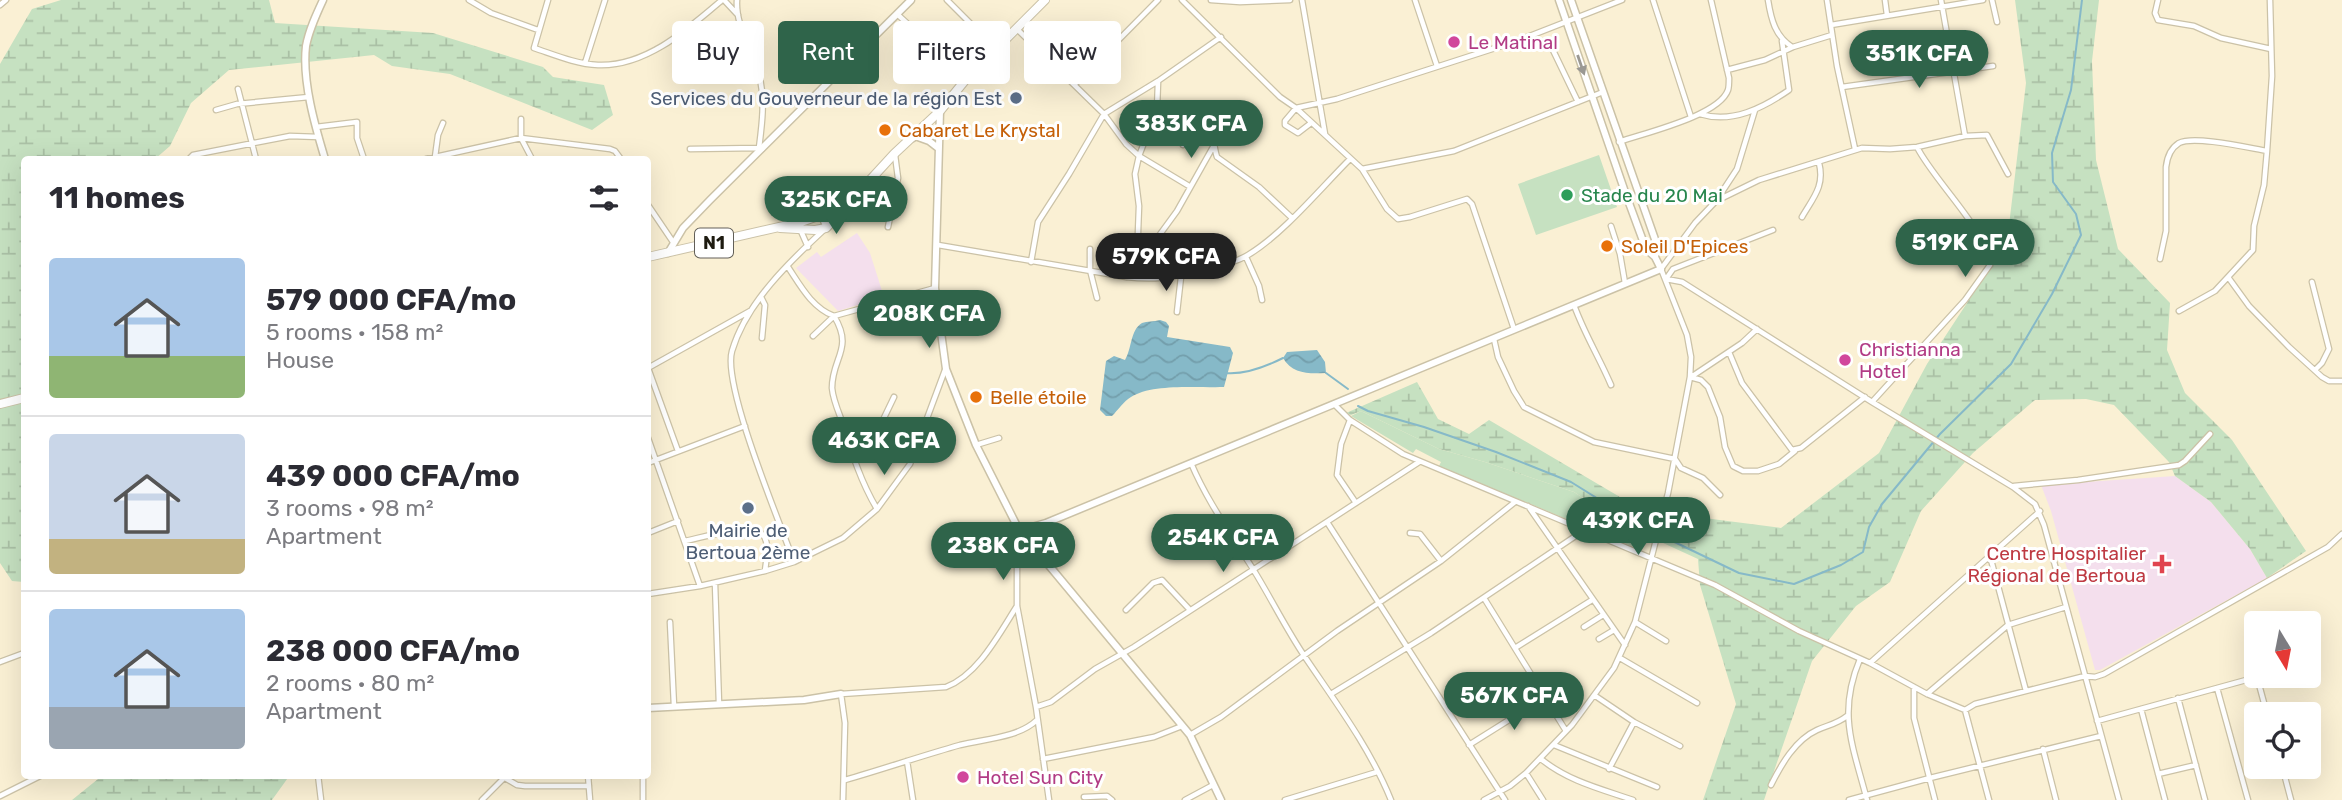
<!DOCTYPE html>
<meta charset="utf-8">
<style>
body{margin:0;font-family:Rubik,sans-serif;background:#f2f2f3;color:#2b2b33;height:100vh;display:flex;flex-direction:column;font-size:26px;white-space:nowrap}
*{box-sizing:border-box;margin:0}
p{font-size:23px;color:#7c7c81}
.icon{flex:none;width:38px;height:38px;fill:none;stroke:currentColor;stroke-width:2;stroke-linecap:round;stroke-linejoin:round}
.map{position:relative;flex:1;overflow:hidden}
.side{position:absolute;left:21px;top:156px;width:630px;height:623px;display:flex;flex-direction:column;background:#fff;border-radius:7px;box-shadow:0 7px 28px #0002}
.side>*{flex:none}
.hud{position:absolute;left:672px;top:21px;width:665px;height:63px;display:flex;gap:14px}
.needle{width:46px;rotate:170deg}
.fabs{position:absolute;left:2244px;top:611px;display:grid;gap:14px}
.fabs a{display:grid;place-items:center;width:77px;height:77px;border-radius:7px;background:#fff;box-shadow:0 7px 28px #0002;font-size:35px}
.price{position:absolute;translate:-50% -60px;padding:0 16px;border-radius:24px;background:#2f644a;color:#fff;font-size:23px;line-height:46px;filter:drop-shadow(0 2px 4px #0008)}
.price::after{content:'';position:absolute;left:50%;top:42px;width:21px;height:16px;margin-left:-10px;background:inherit;clip-path:polygon(0 0,100% 0,50% 100%)}
.price.selected{background:#222;color:#fff}
ul{padding:0;list-style:none}
li{display:flex;align-items:center;gap:21px;height:175px;padding:0 28px}
li+li{border-top:2px solid #e1e1e2}
li span{display:grid;place-items:center;flex:none;width:196px;height:140px;border-radius:7px;color:#555}
li>.icon{margin-inline-start:auto}
span .icon{width:84px;height:84px;fill:#fffc;stroke-width:1}
li b{font-size:30px}
h2{display:flex;justify-content:space-between;align-items:center;height:84px;padding:0 28px;font-size:30px}
.tag{padding:0 24px;border-radius:7px;background:#fff;box-shadow:0 7px 28px #0002;font-size:24px;line-height:63px}
.tag.selected{background:#2f644a;color:#fff}
.map>svg:first-child{display:block}
.medical{fill:#f4dfed}
.wetland{fill:url(#wetland-marsh)}
.park{fill:#c6e1c1}
.water{fill:url(#water-waves)}
.lines{fill:none;stroke-linecap:round;stroke-linejoin:round}
.stream{stroke:#86b9c8;stroke-width:2}
.street-casing{stroke:#cbc2a7;stroke-width:7}
.secondary-casing{stroke:#cbc2a7;stroke-width:9}
.highway-casing{stroke:#cbc2a7;stroke-width:10}
.street{stroke:#fff;stroke-width:4.5}
.secondary{stroke:#fff;stroke-width:6}
.highway{stroke:#fff;stroke-width:8}
.oneway{fill:#9a9893}
.hotel-dot{fill:#d1479c;stroke:#fff;stroke-width:2.5}
.service-dot{fill:#5c6f8a;stroke:#fff;stroke-width:2.5}
.food-dot{fill:#e8710a;stroke:#fff;stroke-width:2.5}
.leisure-dot{fill:#2e9e5b;stroke:#fff;stroke-width:2.5}
.health-dot{fill:#e0444e;stroke:#fff;stroke-width:2.5}
.labels{text-anchor:middle;stroke-width:6;stroke-linejoin:round;paint-order:stroke}
.shield{fill:#fff;stroke:#625f58;stroke-width:2}
.shield-label{font-size:18px;font-weight:bold;fill:#1e1b10}
.hotel-label{font-size:19px;fill:#b23c85;stroke:#fff;text-anchor:start}
.service-label{font-size:19px;fill:#4e5e75;stroke:#fff;text-anchor:end}
.food-label{font-size:19px;fill:#c56008;stroke:#fff;text-anchor:start}
.leisure-label{font-size:19px;fill:#27864d;stroke:#fff;text-anchor:start}
.health-label{font-size:19px;fill:#be3a42;stroke:#fff;text-anchor:end}
</style>
<div class="map">
<svg width="2342" height="800" viewBox="0 0 2342 800">
<defs>
<pattern id="wetland-marsh" width="20" height="14" patternUnits="userSpaceOnUse" patternTransform="scale(1.75)"><rect width="20" height="14" fill="#c6e1c1"/><path d="M1 5h8M5 5V1M11 12h8M15 12V8" fill="none" stroke="#aac0a5"/></pattern>
<pattern id="water-waves" width="16" height="10" patternUnits="userSpaceOnUse" patternTransform="scale(1.75)"><rect width="16" height="10" fill="#86b9c8"/><path d="M0 5q4-4 8 0t8 0" fill="none" stroke="#739eab"/></pattern>
</defs>
<rect width="100%" height="100%" fill="#faf0d4"/>
<!-- medical -->
<path class="medical" d="M 857,233 L 870,253 L 884,297 L 838,311 L 796,268 L 817,252 L 821,257 Z
M 2175,476 L 2211,502 L 2250,549 L 2267,578 L 2100,670 L 2095,670 L 2051,511 L 2041,485 Z"/>
<!-- wetland -->
<path class="wetland" d="M 61,0 L 269,0 L 275,23 L 433,33 L 543,67 L 553,77 L 604,85 L 613,115 L 592,130 L 450,74 L 392,66 L 374,55 L 229,70 L 191,103 L 170,146 L 155,159 L 24,159 L 24,582 L 12,581 L 0,563 L 0,64 L 32,9 Z
M 2015,0 L 2099,0 L 2092,61 L 2096,160 L 2118,249 L 2170,303 L 2167,350 L 2185,393 L 2232,440 L 2306,551 L 2267,578 L 2250,549 L 2211,502 L 2175,476 L 2169,462 L 2114,405 L 2086,399 L 2035,400 L 1973,453 L 1921,511 L 1890,582 L 1856,606 L 1812,661 L 1764,800 L 1703,800 L 1736,704 L 1700,585 L 1698,559 L 1626,526 L 1574,492 L 1485,462 L 1439,449 L 1361,411 L 1351,415 L 1346,413 L 1417,382 L 1438,419 L 1469,434 L 1489,420 L 1642,510 L 1781,528 L 1879,453 L 1927,364 L 2007,242 L 2026,83 Z
M 103,775 L 290,775 L 272,800 L 72,800 Z"/>
<!-- park -->
<path class="park" d="M 1599,155 L 1617,207 L 1536,235 L 1518,184 Z
M 1361,411 L 1439,449 L 1485,462 L 1574,492 L 1626,526 L 1646,534 L 1641,550 L 1439,466 L 1441,462 L 1416,449 L 1413,453 L 1351,416 Z"/>
<!-- water -->
<path class="water" d="M 1160,320 L 1166,322 L 1169,326 L 1167,337 L 1230,347 L 1233,353 L 1224,387 C 1200,388 1152,383 1131,397 C 1124,401 1118,410 1112,416 L 1106,416 L 1100,410 L 1106,361 L 1114,356 L 1125,360 C 1132,349 1130,330 1142,323 C 1147,321 1154,322 1160,320 Z
M 1317,350 L 1325,362 L 1326,373 C 1309,374 1292,374 1283,358 L 1287,352 Z"/>
<g class="lines">
<!-- stream -->
<path class="stream" d="M 1225,373 C 1244,375 1267,366 1283,358
M 1326,373 L 1348,389
M 1358,406 L 1368,411 L 1424,427 L 1496,452 L 1571,482 L 1653,533
M 1664,537 L 1739,573 L 1794,584 L 1841,565 L 1863,552 L 1869,527 L 1882,504 L 1940,434 L 2011,364 L 2052,294 L 2081,235 L 2076,214 L 2053,182 L 2052,153 L 2071,90 L 2082,0"/>
<defs>
<path id="street" d="M 469,0 L 491,13 L 538,30
M 548,0 L 534,48 C 555,55 576,64 598,65 C 646,67 688,29 722,0
M 724,0 L 738,15
M 737,0 C 735,28 755,52 760,78 C 765,102 762,124 759,148 L 762,149
M 947,0 L 995,48
M 1182,0 L 1280,97 L 1296,108 L 1362,169 L 1454,151 L 1603,92
M 1211,0 L 1240,2 L 1290,0
M 1302,0 L 1325,134
M 1415,0 L 1437,66
M 1653,0 L 1691,117
M 1768,0 C 1771,19 1775,36 1792,47
M 1827,0 L 1837,66 L 1855,149
M 1885,0 L 1887,15
M 1941,0 L 1965,136
M 1992,0 L 1997,22
M 2158,0 L 2155,13 L 2158,20 L 2194,26 L 2221,38 L 2271,49
M 0,5 L 6,0
M 897,14 L 966,77
M 1831,25 L 1983,0
M 1017,29 L 1104,114 L 1126,144 L 1139,156 L 1189,186
M 1517,41 L 1526,44 L 1550,44 L 1578,102
M 585,63 L 605,0
M 1727,70 L 1765,60 L 1793,47 L 1832,35
M 1075,84 L 1158,0
M 1842,87 L 1993,66
M 238,89 L 256,159
M 1157,109 C 1172,112 1203,112 1210,129 C 1214,137 1214,148 1217,157 L 1259,187 L 1292,218
M 216,110 L 237,104 L 309,97
M 1700,114 C 1732,124 1763,108 1789,90 L 1782,41
M 521,119 L 521,138 L 532,159
M 1311,123 L 1298,133 L 1285,125 L 1285,121 L 1296,108 L 1337,99 L 1517,41 L 1622,0
M 316,127 L 357,122 L 357,138 L 364,159
M 1619,142 C 1644,133 1719,116 1728,90 C 1729,87 1729,81 1729,78 L 1711,0
M 1183,145 L 1194,117
M 690,149 L 759,148
M 435,157 L 438,135 L 443,123
M 189,159 L 193,155 L 290,136 L 319,137
M 426,159 L 521,138 L 610,149 L 615,151 L 621,159
M 1362,169 L 1387,209 L 1398,219 L 1410,217 L 1467,199 L 1472,204 L 1514,329
M 1718,198 L 1737,169 L 1755,110
M 648,205 L 673,242
M 1802,217 C 1813,198 1825,186 1819,163
M 1611,226 L 1620,254 L 1625,283
M 888,227 L 898,178 L 895,155
M 800,229 L 808,247
M 938,245 L 1126,277 C 1153,280 1171,278 1196,271 C 1214,266 1231,265 1248,255 C 1283,234 1320,189 1350,159
M 1090,249 L 1090,270 L 1097,298
M 1246,257 L 1259,286 L 1262,300
M 1137,259 L 1139,206 L 1135,174 L 1139,156 L 1157,109 L 1158,82
M 2160,259 L 2166,231 L 2166,167 C 2167,158 2171,148 2179,143 C 2194,135 2249,148 2267,151
M 1031,262 L 1038,222 L 1069,174 L 1104,114 L 1158,81 L 1221,37
M 788,267 C 800,285 812,308 834,316 L 935,288
M 1126,277 L 1137,259 L 1158,237 L 1177,211 L 1213,147
M 2228,277 L 2249,306 L 2289,347 L 2322,377 L 2329,381 L 2342,381
M 1666,279 L 1682,282 L 1872,402 L 2013,487 L 2035,504 L 2044,525 L 2119,800
M 1666,279 L 1673,269 L 1773,230
M 2312,282 L 2329,349 L 2322,363 L 2315,370
M 761,297 L 765,305 L 762,338
M 1574,305 C 1584,333 1599,357 1611,385
M 2179,311 L 2215,291 L 2253,250 L 2254,226 L 2264,185 L 2267,151 L 2272,76 L 2270,0
M 1177,312 L 1181,277
M 813,336 L 834,316 C 854,349 832,357 832,388 C 833,400 839,413 843,424 C 852,454 861,482 877,509
M 1494,339 L 1498,357 L 1514,391 L 1524,407 L 1594,442 L 1675,459 L 1681,468 L 1703,478 L 1720,495
M 1729,352 L 1742,383 L 1792,450 L 1801,448 L 1865,397
M 648,368 L 750,311
M 648,368 L 678,451
M 1690,377 L 1701,380 L 1708,387 L 1720,417 L 1725,447 L 1733,466 L 1743,471 L 1758,471 L 1779,464 L 1795,451
M 1691,377 L 1742,343 L 1757,329
M 1872,402 L 1965,300 L 1990,265 C 1988,231 1934,181 1917,147
M 1334,404 L 1350,420 L 1403,454 L 1715,585 L 1799,631 L 1870,663 L 1927,694 L 1965,710 L 1975,704 L 2085,676 L 2095,677 L 2104,674 L 2328,547 L 2342,534
M 1350,420 L 1341,444 L 1337,475 L 1356,503
M 648,438 L 700,586
M 976,445 L 999,438
M 854,458 L 864,453 L 870,447 L 894,397
M 648,463 L 745,426
M 1191,463 C 1207,501 1231,534 1253,569 C 1271,598 1286,629 1305,657 C 1336,703 1370,748 1391,800
M 2014,486 L 2078,480 L 2179,465 L 2185,461 L 2210,434
M 1528,506 L 1625,645
M 1327,522 L 1505,800
M 648,533 L 678,521
M 1410,533 L 1420,534 L 1441,561
M 1017,538 L 1017,606 L 1036,707 L 1049,800
M 685,541 C 700,538 749,523 761,533 C 771,541 766,560 765,571
M 1019,555 L 1025,540
M 1990,556 L 2026,691
M 794,562 C 780,523 722,385 732,351 C 746,303 790,261 826,228 L 821,216
M 715,583 L 719,704
M 648,594 L 700,586 L 765,571 L 794,562 L 843,538 L 877,509 L 910,464 L 945,370
M 1484,598 L 1566,731
M 1126,610 L 1153,583 L 1162,580 L 1190,610
M 670,622 L 674,706
M 1635,622 L 1666,641
M 1584,627 L 1603,615
M 1599,639 L 1614,630
M 1515,648 L 1592,600
M 1620,658 L 1697,703
M 1860,659 C 1837,714 1853,746 1867,800
M 0,662 L 24,653
M 1870,663 L 2040,511
M 1914,687 L 1914,718 L 1935,800
M 2217,688 L 2248,800
M 1331,694 L 1431,633 L 1583,531
M 1927,694 L 2008,625 L 2066,607
M 1594,695 L 1634,722 L 1680,746
M 2178,698 L 2205,800
M 1036,707 L 1051,702 L 1095,669 L 1134,647 L 1419,462
M 2141,709 L 2165,800
M 1965,710 L 1989,800
M 2097,721 L 2257,677 L 2267,714
M 1190,735 L 1221,717 L 1337,631 L 1441,561 L 1515,502
M 1469,745 L 1512,718 L 1543,693
M 1554,745 L 1657,787
M 2043,749 L 2056,800
M 1043,759 L 1154,737 L 1182,726
M 1541,759 C 1568,781 1601,789 1633,800
M 907,761 L 913,800
M 2282,766 L 2291,800
M 1609,769 L 1634,722
M 1526,773 L 1543,800
M 2158,774 L 2196,765
M 318,775 L 321,800
M 588,775 L 590,800
M 643,775 L 643,800
M 505,778 L 517,785 L 525,786 L 589,786
M 845,780 C 883,769 921,756 960,745 C 984,739 1018,738 1037,720
M 1771,785 C 1781,765 1795,740 1817,730 C 1828,725 1837,724 1847,716
M 0,796 L 42,775
M 1084,797 L 1107,796 L 1112,800
M 482,800 L 507,775
M 843,800 L 845,723 L 841,694 L 946,687 C 978,675 999,634 1017,606
M 1185,800 L 1213,785
M 1285,800 L 1377,772
M 1484,800 L 1510,786 L 1526,773 L 1572,725 L 1614,668 L 1635,622 L 1668,493 L 1690,377 L 1691,357 L 1687,335 L 1661,269 L 1695,223 L 1716,201 L 1759,180 L 1862,148 L 1890,149 L 1917,147 L 1965,136 L 1987,135 L 2008,174
M 1849,800 L 1930,778 L 2101,736"/>
<path id="secondary" d="M 323,0 C 316,15 309,30 306,46 C 302,81 315,126 325,159
M 1571,0 L 1657,245 L 1655,257
M 940,111 L 935,288 L 946,369 L 976,445 L 1019,530
M 913,138 L 915,136 L 929,141 L 938,148
M 668,253 L 683,228 L 710,200 L 911,0
M1017 535a6 6 0 1 1 12 0a6 6 0 1 1-12 0Z
M 1025,529 L 1046,523 L 1661,269 L 1655,257 L 1646,249 L 1625,192 L 1559,0
M 1027,539 L 1190,735 L 1221,800
M 648,708 L 804,700 L 841,694"/>
<path id="highway" d="M 780,228 L 815,230 L 826,228 L 894,154 L 940,111 L 967,78 L 1045,0
M 648,257 L 801,222 L 821,215 L 846,202
M 0,404 L 24,398"/>
</defs>
<!-- street casing -->
<use href="#street" class="street-casing"/>
<!-- secondary casing -->
<use href="#secondary" class="secondary-casing"/>
<!-- highway casing -->
<use href="#highway" class="highway-casing"/>
<!-- street -->
<use href="#street" class="street"/>
<!-- secondary -->
<use href="#secondary" class="secondary"/>
<!-- highway -->
<use href="#highway" class="highway"/>
</g>
<!-- one-way arrows -->
<defs><path id="oneway-solid" d="M-6-.8H1V-3.2L6.5 0L1 3.2V.8H-6Z" transform="scale(1.75)"/></defs>
<use class="oneway" href="#oneway-solid" transform="translate(1581 65) rotate(71)"/>
<!-- markers -->
<g class="hotel-dot">
<circle cx="1454" cy="42" r="7"/>
<circle cx="1845" cy="360" r="7"/>
<circle cx="963" cy="777" r="7"/>
</g>
<g class="service-dot">
<circle cx="1016" cy="98" r="7"/>
<circle cx="748" cy="508" r="7"/>
</g>
<g class="food-dot">
<circle cx="885" cy="130" r="7"/>
<circle cx="1607" cy="246" r="7"/>
<circle cx="976" cy="397" r="7"/>
</g>
<circle class="leisure-dot" cx="1567" cy="195" r="7"/>
<path class="health-dot" d="M2158.5 553.5h7v7h7v7h-7v7h-7v-7h-7v-7h7z"/>
<g class="labels">
<!-- shield labels -->
<rect class="shield" x="695" y="228.5" width="38" height="29" rx="5"/>
<g class="shield-label">
<text x="714" y="249">N1</text>
</g>
<!-- hotel labels -->
<g class="hotel-label">
<text x="1468" y="49">Le Matinal</text>
<text x="1859" y="356">Christianna<tspan x="1859" dy="22">Hotel</tspan></text>
<text x="977" y="784">Hotel Sun City</text>
</g>
<!-- service labels -->
<g class="service-label">
<text x="1002" y="105">Services du Gouverneur de la région Est</text>
<text x="748" y="537" text-anchor="middle">Mairie de<tspan x="748" dy="22">Bertoua 2ème</tspan></text>
</g>
<!-- food labels -->
<g class="food-label">
<text x="899" y="137">Cabaret Le Krystal</text>
<text x="1621" y="253">Soleil D'Epices</text>
<text x="990" y="404">Belle étoile</text>
</g>
<!-- leisure labels -->
<g class="leisure-label">
<text x="1581" y="202">Stade du 20 Mai</text>
</g>
<!-- health labels -->
<g class="health-label">
<text x="2146" y="560">Centre Hospitalier<tspan x="2146" dy="22">Régional de Bertoua</tspan></text>
</g>
</g>
</svg>
<div class="fabs">
<a><svg class="needle" viewBox="-14 -14 28 28"><path d="M0-13l5 13h-10z" fill="#e53935"/><path d="M0 13l5-13h-10z" fill="#7c7c81"/></svg></a>
<a><svg class="icon" aria-label="locate" viewBox="0 0 24 24"><circle cx="12" cy="12" r="6"/><path d="M12 2v4M12 18v4M2 12h4M18 12h4"/></svg></a>
</div>
<b class="price" style="left:1919px;top:90px">351K CFA</b>
<b class="price" style="left:1191px;top:160px">383K CFA</b>
<b class="price" style="left:836px;top:236px">325K CFA</b>
<b class="price" style="left:1965px;top:279px">519K CFA</b>
<b class="price selected" style="left:1166px;top:293px">579K CFA</b>
<b class="price" style="left:929px;top:350px">208K CFA</b>
<b class="price" style="left:884px;top:477px">463K CFA</b>
<b class="price" style="left:1638px;top:557px">439K CFA</b>
<b class="price" style="left:1223px;top:574px">254K CFA</b>
<b class="price" style="left:1003px;top:582px">238K CFA</b>
<b class="price" style="left:1514px;top:732px">567K CFA</b>
<div class="hud">
<a class="tag">Buy</a>
<a class="tag selected">Rent</a>
<a class="tag">Filters</a>
<a class="tag">New</a>
</div>
<section class="side">
<h2>11 homes<svg class="icon" aria-label="filters" viewBox="0 0 24 24"><path d="M4 7h16M4 17h16"/><circle cx="9" cy="7" r="2"/><circle cx="15" cy="17" r="2"/></svg></h2>
<ul>
<li><span style="background:linear-gradient(#a9c7e8 70%,#8fb573 0)"><svg class="icon" aria-label="home" viewBox="0 0 24 24"><path d="M3 11l9-7 9 7M6 9v11h12V9"/></svg></span><div><b>579 000 CFA/mo</b><p>5 rooms · 158 m²</p><p>House</p></div></li>
<li><span style="background:linear-gradient(#c9d6e8 75%,#c2b280 0)"><svg class="icon" aria-label="home" viewBox="0 0 24 24"><path d="M3 11l9-7 9 7M6 9v11h12V9"/></svg></span><div><b>439 000 CFA/mo</b><p>3 rooms · 98 m²</p><p>Apartment</p></div></li>
<li><span style="background:linear-gradient(#a9c7e8 70%,#9aa5b1 0)"><svg class="icon" aria-label="home" viewBox="0 0 24 24"><path d="M3 11l9-7 9 7M6 9v11h12V9"/></svg></span><div><b>238 000 CFA/mo</b><p>2 rooms · 80 m²</p><p>Apartment</p></div></li>
</ul>
</section>
</div>
